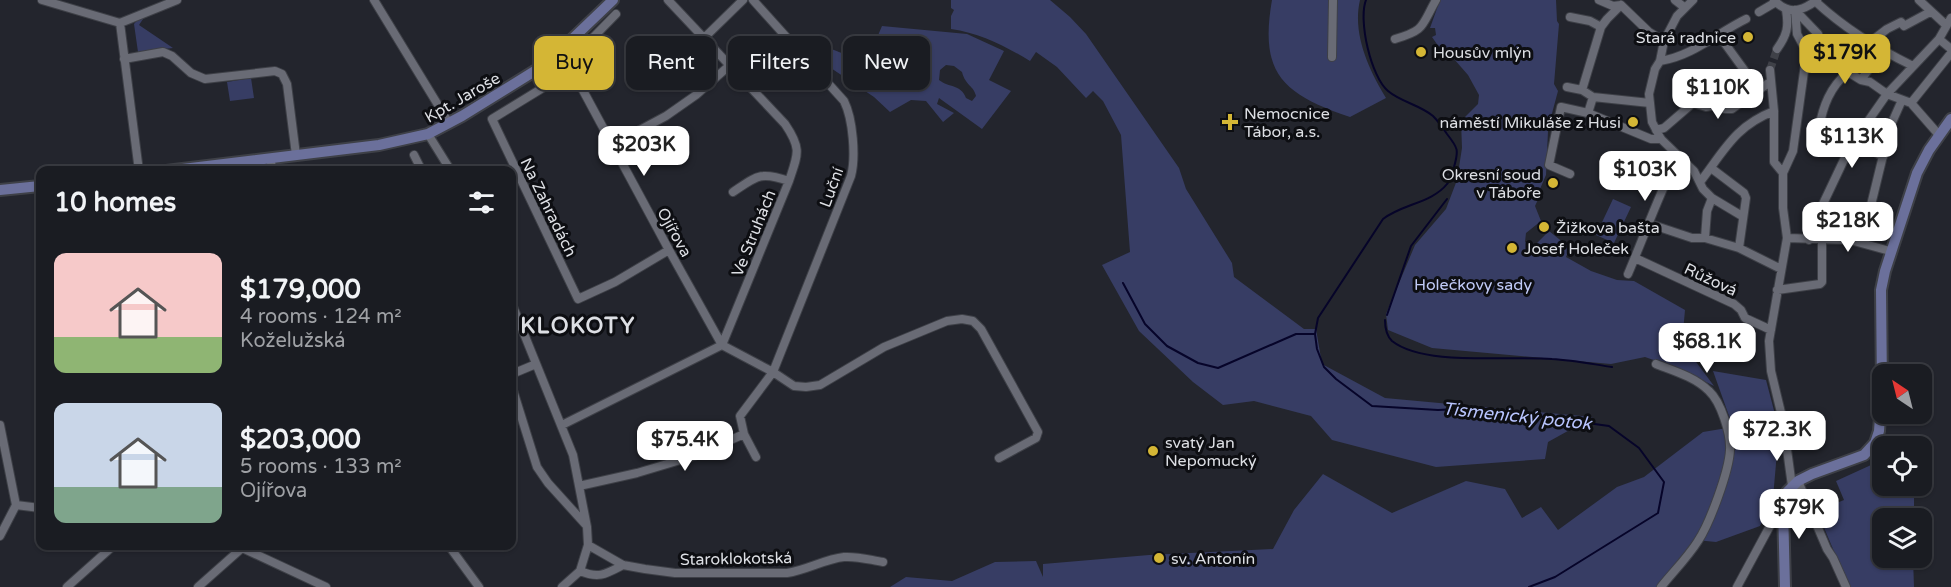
<!DOCTYPE html>
<meta charset="utf-8">
<style>
body{margin:0;font-family:"Varela Round",sans-serif;background:#23252a;color:#f1f3f6;height:100vh;display:flex;flex-direction:column;font-size:22px;white-space:nowrap}
*{box-sizing:border-box;margin:0}
p{font-size:20px;color:#9fa1a5}
.icon{flex:none;width:33px;height:33px;fill:none;stroke:currentColor;stroke-width:2;stroke-linecap:round;stroke-linejoin:round}
.map{position:relative;flex:1;overflow:hidden}
.sheet{position:absolute;left:36px;top:166px;width:480px;height:384px;display:flex;flex-direction:column;background:#1a1c22;border-radius:12px;box-shadow:0 2px 4px #0004,0 0 0 2px #383a40}
.sheet>*{flex:none}
.top-card{position:absolute;left:534px;top:36px;width:570px;height:54px;display:flex;gap:12px}
.needle{width:39px;rotate:325deg}
.fabs{position:absolute;left:1872px;top:364px;display:grid;gap:12px}
.fabs a{display:grid;place-items:center;width:60px;height:60px;border-radius:12px;background:#1a1c22;box-shadow:0 2px 4px #0004,0 0 0 2px #383a40;font-size:30px}
.price{position:absolute;translate:-50% -51px;padding:0 14px;border-radius:12px;background:#fff;color:#222;font-size:20px;line-height:39px;filter:drop-shadow(0 2px 3px #0008)}
.price::after{content:'';position:absolute;left:50%;top:36px;width:18px;height:14px;margin-left:-9px;background:inherit;clip-path:polygon(0 0,100% 0,50% 100%)}
.price.selected{background:#d4b635;color:#111}
ul{padding:0;list-style:none}
li{display:flex;align-items:center;gap:18px;height:150px;padding:0 18px}
li span{display:grid;place-items:center;flex:none;width:168px;height:120px;border-radius:12px;color:#555}
li>.icon{margin-inline-start:auto}
span .icon{width:72px;height:72px;fill:#fffc;stroke-width:1}
li b{font-size:26px}
h2{display:flex;justify-content:space-between;align-items:center;height:72px;padding:0 18px;font-size:26px}
.chip{padding:0 21px;border-radius:12px;background:#1a1c22;box-shadow:0 2px 4px #0004,0 0 0 2px #383a40;font-size:21px;line-height:54px}
.chip.selected{background:#d4b635;color:#111}
.map>svg:first-child{display:block}
.green{fill:#373d64;fill-rule:evenodd}
.lines{fill:none;stroke-linecap:round;stroke-linejoin:round}
.stream{stroke:#060429;stroke-width:2}
.street-tunnel{stroke:#3f4148;stroke-width:8;stroke-dasharray:8 4;stroke-linecap:butt}
.street-casing{stroke:#3e4047;stroke-width:10}
.secondary-casing{stroke:#3e4047;stroke-width:14}
.street{stroke:#696b75;stroke-width:8}
.secondary{stroke:#6b709b;stroke-width:10}
.poi-dot{fill:#d4b635;stroke:#0d0e12;stroke-width:2}
.labels{text-anchor:middle;stroke-width:6;stroke-linejoin:round;paint-order:stroke}
.poi-label{font-size:16px;fill:#dddfe4;stroke:#0d0e12;text-anchor:start}
.street-label{font-size:16px;fill:#dddfe4;stroke:#0d0e12}
.park-label{font-size:16px;fill:#c1cbf7;stroke:#0d0e12}
.water-label{font-size:18px;font-style:italic;fill:#b8c4fe;stroke:#0d0e12}
.district-label{font-size:22px;font-weight:bold;letter-spacing:1.5px;fill:#dddfe4;stroke:#0d0e12}
</style>
<div class="map">
<svg width="1951" height="587" viewBox="0 0 1951 587">
<rect width="100%" height="100%" fill="#23252d"/>
<!-- green -->
<path class="green" d="M 951,0 L 1050,0 L 1070,17 L 1086,34 L 1179,168 L 1186,189 L 1232,263 L 1234,277 L 1304,329 L 1316,329 L 1322,364 L 1385,398 L 1593,417 L 1548,442 L 1545,459 L 1436,467 L 1332,440 L 1311,416 L 1254,401 L 1223,405 L 1193,382 L 1139,331 L 1102,265 L 1130,252 L 1121,135 L 1103,101 L 1093,91 L 1086,98 L 1057,67 L 1036,52 L 1030,61 C 1005,46 980,33 951,29 L 951,16 L 954,10 L 951,8 Z
M 1272,0 L 1360,0 C 1352,34 1369,70 1386,98 L 1350,117 C 1283,94 1259,74 1272,0 Z
M 1440,0 L 1556,0 L 1557,21 L 1559,24 L 1554,84 L 1558,91 L 1551,117 L 1541,120 L 1541,126 L 1548,131 L 1546,175 L 1540,189 L 1542,191 L 1535,206 L 1541,221 L 1526,233 L 1525,242 L 1534,246 L 1549,231 L 1570,248 L 1566,257 L 1591,271 L 1617,280 L 1634,281 L 1685,310 L 1682,343 L 1714,386 L 1682,370 L 1645,357 L 1611,364 L 1432,348 L 1388,330 L 1386,314 L 1415,245 L 1446,209 L 1457,180 L 1462,148 L 1461,121 L 1478,104 L 1479,95 L 1468,75 L 1454,59 L 1441,50 L 1432,37 L 1436,35 L 1435,28 L 1430,28 Z
M 145,16 L 139,25 L 173,48 L 138,52 L 134,24 L 139,18 Z
M 882,26 L 967,34 L 1004,51 L 989,80 L 1011,91 L 982,129 L 939,98 L 937,104 L 954,113 L 943,122 L 926,101 L 911,100 L 890,112 L 874,97 L 813,56 L 819,44 L 849,56 L 864,68 ZM 946,65 L 954,66 L 962,72 C 965,85 974,86 976,96 L 972,101 L 966,98 C 961,84 949,88 939,80 L 940,70 Z
M 251,78 L 254,98 L 230,101 L 227,82 Z
M 1613,199 L 1631,207 L 1614,243 L 1596,235 Z
M 1713,371 L 1766,380 L 1777,422 L 1777,452 L 1773,498 L 1760,526 L 1716,542 L 1696,540 L 1657,587 L 890,587 L 906,577 L 952,581 L 995,562 L 1036,561 L 1043,577 L 1043,564 L 1149,555 L 1273,549 L 1294,510 L 1323,474 L 1392,513 L 1466,481 L 1505,489 L 1522,518 L 1541,507 L 1558,530 L 1617,487 L 1644,477 L 1703,432 L 1733,427 Z
M 1882,460 L 1882,486 L 1914,486 L 1914,519 L 1882,519 L 1882,558 L 1913,558 L 1914,587 L 1849,587 L 1817,511 L 1844,500 L 1836,481 Z"/>
<g class="lines">
<!-- stream -->
<path class="stream" d="M 1366,0 C 1358,20 1371,77 1388,91 C 1401,102 1420,105 1433,116 C 1438,121 1443,128 1447,134 C 1458,148 1459,150 1454,167 C 1452,172 1451,180 1447,184 C 1432,203 1402,204 1383,219 L 1318,318 L 1315,334 L 1317,349 L 1324,367 L 1336,379 L 1372,406 L 1438,410 L 1478,408 L 1609,426 L 1639,448 L 1664,482 L 1658,513 L 1555,577 L 1529,587
M 1123,283 L 1145,324 L 1167,346 L 1198,363 L 1218,368 L 1296,334 L 1315,334
M 1387,315 L 1411,246 L 1447,199
M 1385,320 C 1385,328 1386,335 1392,341 C 1425,367 1510,355 1552,359 C 1572,360 1592,364 1612,367"/>
<!-- street-tunnel -->
<path class="street-tunnel" d="M 1818,34 L 1829,47
M 1770,70 L 1777,49"/>
<defs>
<path id="street" d="M 42,0 L 120,23 L 177,0
M 374,0 L 449,123
M 1599,0 L 1613,6 L 1621,5
M 1675,0 L 1684,7
M 1693,0 L 1677,16 L 1664,41 L 1660,61 L 1655,69 L 1649,94 L 1652,122 L 1661,139 L 1694,171 L 1703,189 L 1712,198 L 1742,216
M 1774,0 C 1788,15 1801,12 1817,0
M 1919,0 L 1946,25
M 1815,1 C 1844,28 1878,49 1913,66
M 1621,5 L 1649,32 L 1664,41
M 1795,10 L 1818,34
M 1759,12 L 1776,2
M 616,14 L 575,56 L 571,64 L 572,70 L 669,250 L 722,345
M 1570,17 L 1590,21 L 1601,27
M 120,23 L 139,171
M 1718,34 L 1758,89
M 704,38 L 743,0
M 1395,39 C 1426,30 1421,26 1436,0
M 1939,39 L 1951,49
M 1870,42 L 1887,29 L 1901,22 L 1904,26 L 1930,12
M 1829,47 L 1848,72 L 1861,80 L 1870,82 L 1887,94 L 1911,103 L 1939,135
M 1777,49 C 1787,35 1789,27 1786,10
M 1332,57 L 1333,0
M 124,59 L 163,52 L 172,56 L 191,73 L 205,79 L 275,71 L 282,74 L 287,84 L 296,155
M 1660,61 C 1693,56 1717,33 1746,19
M 572,70 L 492,119 L 578,299 L 615,282 L 669,250
M 1770,70 L 1774,111 L 1774,162 L 1783,173
M 1861,80 L 1882,51
M 1567,87 L 1582,90 L 1593,97 L 1650,103
M 1582,90 L 1601,27 L 1607,19 L 1621,5
M 1593,97 L 1588,113 L 1651,139 L 1661,139
M 1911,103 L 1951,53
M 1656,130 L 1664,128 L 1693,103 L 1706,107 L 1716,105 L 1725,109 L 1732,109 L 1770,82
M 428,134 L 451,171
M 1832,136 L 1819,128 C 1823,106 1830,87 1848,72
M 1838,139 L 1850,147
M 1855,139 L 1883,157
M 612,145 L 666,116 L 696,95 L 730,65
M 414,155 L 422,171
M 270,158 L 273,171
M 1711,168 L 1744,193 L 1746,198 L 1739,248
M 1570,174 L 1549,165 L 1561,107 L 1588,113
M 1700,182 C 1724,151 1735,126 1774,111
M 733,192 C 757,176 760,171 789,181
M 1650,224 L 1692,238 L 1705,238 L 1739,248 L 1781,269
M 1705,238 L 1707,211 L 1712,198
M 1787,238 L 1850,240 L 1890,251
M 1809,240 L 1813,225 L 1850,147 L 1887,94 L 1939,39 L 1951,18
M 1862,242 L 1890,127 L 1902,100
M 1635,258 L 1734,304 L 1741,310 L 1745,318 L 1771,330
M 1628,274 C 1645,234 1659,194 1678,156
M 1777,290 L 1820,284 L 1822,282 L 1822,240
M 512,304 L 573,455 L 587,527 L 588,545 L 580,571 L 562,587
M 722,345 L 773,372 L 794,386 L 806,387 L 820,385 L 884,347 L 947,321 L 962,319 L 973,321 L 981,329 L 1038,432 L 1036,438 L 999,458
M 1656,364 C 1674,371 1695,377 1709,391 C 1721,402 1731,434 1730,450 C 1729,471 1710,523 1698,541 C 1688,557 1673,572 1661,587
M 512,374 L 536,364
M 512,387 L 537,467 L 548,483 L 586,525
M 1783,421 L 1771,371 L 1769,341 L 1787,238 L 1783,208 L 1783,173 L 1793,151 L 1806,57 L 1804,47 L 1797,34 L 1795,10
M 0,425 L 16,505
M 562,425 L 722,345 L 789,181 C 798,154 802,149 785,124 L 668,0
M 744,434 L 756,457
M 1785,435 L 1792,486
M 1798,481 L 1827,549 L 1833,558 L 1846,587
M 579,486 L 637,473 L 697,455 L 744,434 L 740,416 L 773,372 L 851,176 C 856,157 853,119 844,101 L 753,0
M 16,505 L 40,508
M 0,536 L 16,505
M 588,545 L 623,565 L 645,569 L 675,573 L 787,573 C 807,570 825,559 844,557 C 858,556 870,560 883,562
M 238,546 L 326,587
M 449,546 L 479,587
M 580,571 C 599,579 606,574 623,565
M 67,587 L 113,546
M 198,587 L 242,548
M 1737,587 L 1771,524 L 1782,509"/>
<path id="secondary" d="M 166,171 L 379,145 L 428,134 L 462,116 L 546,64 L 613,0
M 0,190 L 40,186
M 1785,587 L 1783,507 L 1787,492 L 1798,481 L 1812,474 L 1864,455 L 1875,443 L 1879,431 L 1882,390 L 1881,290 L 1885,271 L 1917,173 L 1929,150 L 1951,119"/>
</defs>
<!-- street casing -->
<use href="#street" class="street-casing"/>
<!-- secondary casing -->
<use href="#secondary" class="secondary-casing"/>
<!-- street -->
<use href="#street" class="street"/>
<!-- secondary -->
<use href="#secondary" class="secondary"/>
</g>
<!-- markers -->
<g class="poi-dot">
<circle cx="1748" cy="37" r="6"/>
<circle cx="1421" cy="52" r="6"/>
<path d="M1227 113h6v6h6v6h-6v6h-6v-6h-6v-6h6z"/>
<circle cx="1633" cy="122" r="6"/>
<circle cx="1553" cy="183" r="6"/>
<circle cx="1544" cy="227" r="6"/>
<circle cx="1512" cy="248" r="6"/>
<circle cx="1153" cy="451" r="6"/>
<circle cx="1159" cy="558" r="6"/>
</g>
<g class="labels">
<!-- poi labels -->
<g class="poi-label">
<text x="1736" y="43" text-anchor="end">Stará radnice</text>
<text x="1433" y="58">Housův mlýn</text>
<text x="1244" y="119">Nemocnice<tspan x="1244" dy="18">Tábor, a.s.</tspan></text>
<text x="1621" y="128" text-anchor="end">náměstí Mikuláše z Husi</text>
<text x="1541" y="180" text-anchor="end">Okresní soud<tspan x="1541" dy="18">v Táboře</tspan></text>
<text x="1556" y="233">Žižkova bašta</text>
<text x="1524" y="254">Josef Holeček</text>
<text x="1165" y="448">svatý Jan<tspan x="1165" dy="18">Nepomucký</tspan></text>
<text x="1171" y="564">sv. Antonín</text>
</g>
<!-- street labels -->
<g class="street-label">
<text transform="translate(462 97) rotate(-30)" y="6">Kpt. Jaroše</text>
<text transform="translate(831 187) rotate(-70)" y="6">Luční</text>
<text transform="translate(549 207) rotate(64)" y="6">Na Zahradách</text>
<text transform="translate(675 232) rotate(61)" y="6">Ojířova</text>
<text transform="translate(753 233) rotate(-68)" y="6">Ve Struhách</text>
<text transform="translate(1711 279) rotate(25)" y="6">Růžová</text>
<text transform="translate(736 558) rotate(-1)" y="6">Staroklokotská</text>
</g>
<!-- park labels -->
<g class="park-label">
<text x="1473" y="290">Holečkovy sady</text>
</g>
<!-- water labels -->
<g class="water-label">
<text transform="translate(1517 416) rotate(6)" y="6">Tismenický potok</text>
</g>
<!-- district labels -->
<g class="district-label">
<text x="578" y="333">KLOKOTY</text>
</g>
</g>
</svg>
<div class="fabs">
<a><svg class="needle" viewBox="-14 -14 28 28"><path d="M0-13l5 13h-10z" fill="#e53935"/><path d="M0 13l5-13h-10z" fill="#9fa1a5"/></svg></a>
<a><svg class="icon" aria-label="locate" viewBox="0 0 24 24"><circle cx="12" cy="12" r="6"/><path d="M12 2v4M12 18v4M2 12h4M18 12h4"/></svg></a>
<a><svg class="icon" aria-label="layers" viewBox="0 0 24 24"><path d="M12 4l9 5-9 5-9-5zM3 14l9 5 9-5"/></svg></a>
</div>
<b class="price selected" style="left:1845px;top:85px">$179K</b>
<b class="price" style="left:1718px;top:120px">$110K</b>
<b class="price" style="left:1852px;top:169px">$113K</b>
<b class="price" style="left:644px;top:177px">$203K</b>
<b class="price" style="left:1645px;top:202px">$103K</b>
<b class="price" style="left:1848px;top:253px">$218K</b>
<b class="price" style="left:1707px;top:374px">$68.1K</b>
<b class="price" style="left:1777px;top:462px">$72.3K</b>
<b class="price" style="left:685px;top:472px">$75.4K</b>
<b class="price" style="left:1799px;top:540px">$79K</b>
<div class="top-card">
<a class="chip selected">Buy</a>
<a class="chip">Rent</a>
<a class="chip">Filters</a>
<a class="chip">New</a>
</div>
<section class="sheet">
<h2>10 homes<svg class="icon" aria-label="filters" viewBox="0 0 24 24"><path d="M4 7h16M4 17h16"/><circle cx="9" cy="7" r="2"/><circle cx="15" cy="17" r="2"/></svg></h2>
<ul>
<li><span style="background:linear-gradient(#f6c9c9 70%,#8fb573 0)"><svg class="icon" aria-label="home" viewBox="0 0 24 24"><path d="M3 11l9-7 9 7M6 9v11h12V9"/></svg></span><div><b>$179,000</b><p>4 rooms · 124 m²</p><p>Koželužská</p></div></li>
<li><span style="background:linear-gradient(#c9d6e8 70%,#7fa58c 0)"><svg class="icon" aria-label="home" viewBox="0 0 24 24"><path d="M3 11l9-7 9 7M6 9v11h12V9"/></svg></span><div><b>$203,000</b><p>5 rooms · 133 m²</p><p>Ojířova</p></div></li>
</ul>
</section>
</div>
